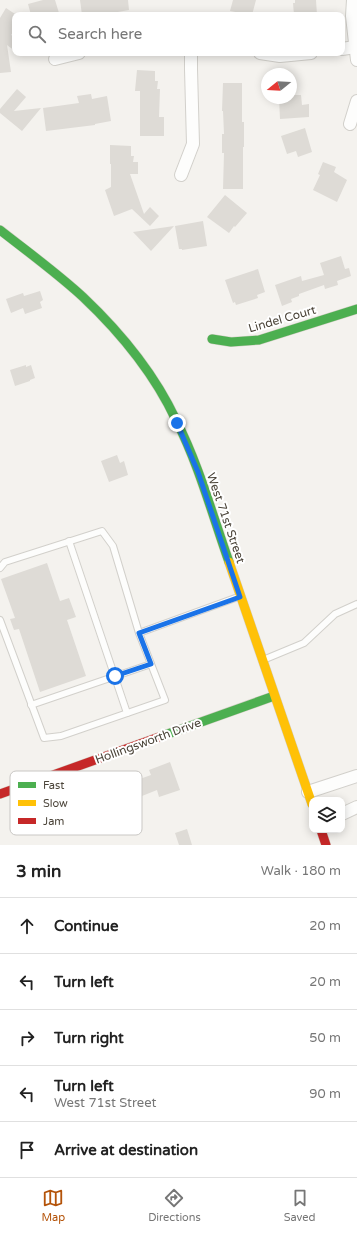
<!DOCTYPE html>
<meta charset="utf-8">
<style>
body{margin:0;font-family:"Varela Round",sans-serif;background:#f2f2f2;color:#222}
.controls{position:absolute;right:12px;bottom:12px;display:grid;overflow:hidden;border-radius:8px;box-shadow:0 2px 10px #0003}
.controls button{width:36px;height:36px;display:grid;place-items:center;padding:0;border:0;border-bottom:1px solid #e0e0e0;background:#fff;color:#222;font:20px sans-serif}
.compass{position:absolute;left:261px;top:68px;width:36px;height:36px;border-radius:50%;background:#fff;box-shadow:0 2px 10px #0003;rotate:252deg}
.stop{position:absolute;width:12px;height:12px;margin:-9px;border:3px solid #1a73e8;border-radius:50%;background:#fff}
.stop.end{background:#1a73e8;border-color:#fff;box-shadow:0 1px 4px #0008}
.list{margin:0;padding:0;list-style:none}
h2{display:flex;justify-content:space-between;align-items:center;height:52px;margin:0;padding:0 16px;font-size:17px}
h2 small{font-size:13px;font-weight:400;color:#767676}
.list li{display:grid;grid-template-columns:26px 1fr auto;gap:12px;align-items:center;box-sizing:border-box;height:56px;padding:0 16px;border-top:1px solid #e0e0e0}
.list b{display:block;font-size:15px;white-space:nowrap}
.list p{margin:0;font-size:13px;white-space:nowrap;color:#767676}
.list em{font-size:13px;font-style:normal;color:#767676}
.icon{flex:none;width:22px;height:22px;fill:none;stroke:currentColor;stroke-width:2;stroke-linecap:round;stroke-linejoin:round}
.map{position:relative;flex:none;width:357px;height:845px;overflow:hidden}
.search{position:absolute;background:#fff;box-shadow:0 2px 10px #0003;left:12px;right:12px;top:12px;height:44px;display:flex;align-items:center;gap:10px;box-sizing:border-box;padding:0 14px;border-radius:8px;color:#767676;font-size:15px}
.sheet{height:332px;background:#fff}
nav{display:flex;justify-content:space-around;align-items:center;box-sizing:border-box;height:56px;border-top:1px solid #e0e0e0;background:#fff;font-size:11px;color:#767676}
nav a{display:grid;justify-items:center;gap:2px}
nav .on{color:#b45309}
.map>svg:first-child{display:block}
</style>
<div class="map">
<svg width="357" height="845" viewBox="0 0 357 845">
<rect width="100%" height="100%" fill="#f4f2ee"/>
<g fill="#dedbd6">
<path d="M43 0H55L59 13 52 15H31L28 4Z"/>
<path d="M80 0H128L129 10 101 15H82Z"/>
<path d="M233 0H256L252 15 230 11Z"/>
<path d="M295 0H316L317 15H294L293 3H295Z"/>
<path d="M6 8 15 14V29L11 35 15 37V51L7 45 11 72 0 73V18Z"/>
<path d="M137 70 155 71V81H158L157 89H160L159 117H164V136H140V91H135Z"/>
<path d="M223 83H242V122H244V147H243V189H223L224 153H222V134H224L223 111H222Z"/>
<path d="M17 89 26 97 14 111 41 108 22 131 0 113V109Z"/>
<path d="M91 94 92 99 107 96 111 121 95 124V125L46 131 43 108 79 103 77 96Z"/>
<path d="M291 95H301L302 105 309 104V117L280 119 279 98H291Z"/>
<path d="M305 128 312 152 298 157 296 151 287 154 281 136Z"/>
<path d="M110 145 131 146V156H134L133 162H138V174H130L144 214 150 207 159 216 150 226 132 209 114 216 105 190 111 187V164H110Z"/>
<path d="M323 162 336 167 334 172 347 180 337 202 313 190 320 175 318 174Z"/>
<path d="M225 195 247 213 235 227 234 226 229 233 207 217Z"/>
<path d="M203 221 207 246 182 250V249H179L175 226Z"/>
<path d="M174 226 151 251 133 232Z"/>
<path d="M341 256 345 269 349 268 351 276 337 281 338 285 325 289 324 285 299 294V296L291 299 292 302 282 306 275 285 301 276 302 281 324 275 320 263Z"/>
<path d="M258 269 265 292 257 295 258 298 236 305 235 302 233 303 225 280Z"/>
<path d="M40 291 43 300 40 302 42 308 25 314 23 308 11 313 6 299 23 293 24 296Z"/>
<path d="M26 365V367L31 365 35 378 30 380V381L15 386 10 370Z"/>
<path d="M117 455 120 463 124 461 128 475 109 482 101 461Z"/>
<path d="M47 563 60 601 69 598 76 617 67 620 86 676 40 692 19 629 14 630 10 619 15 618 1 579Z"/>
<path d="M170 762 180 790 159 797 157 790 142 796 137 780 151 775 149 770Z"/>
<path d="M187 829 192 845H179L175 833Z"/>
</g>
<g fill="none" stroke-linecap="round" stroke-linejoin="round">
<defs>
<g id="lane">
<path d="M69 541 127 713"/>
<path d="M0 568 5 562 102 531 113 546 139 633 165 700 61 736 44 738 0 620"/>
<path d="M139 633 238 597"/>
<path d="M263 660 304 643 335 614 357 604"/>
<path d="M31 705 151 664"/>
</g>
<g id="street">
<path d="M353 0 352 16 357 60"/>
<path d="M342 49 355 47"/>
<path d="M260 53 280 56 311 53"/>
<path d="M55 59 79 53"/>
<path d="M350 124 357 101"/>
<path d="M181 175 193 144 191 69V53"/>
<path d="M308 792 357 776"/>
<path d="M342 814 357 807"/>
</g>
<g id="fast">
<path d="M0 230C28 252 57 273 83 297 120 332 154 373 176 420 199 465 212 514 229 562"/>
<path d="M212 339 231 342 259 340 357 309"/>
<path d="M162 736 274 696"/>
</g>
<path id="slow" d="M229 562 312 804"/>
<g id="jam">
<path d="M0 794 162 736"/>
<path d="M321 830 326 845"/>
</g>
</defs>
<use href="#lane" stroke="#d2d0cb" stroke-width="8"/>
<use href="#street" stroke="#d2d0cb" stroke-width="14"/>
<use href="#fast" stroke="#d3cfc5" stroke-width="10"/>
<use href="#slow" stroke="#d3cfc5" stroke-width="10"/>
<use href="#jam" stroke="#d3cfc5" stroke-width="10"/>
<use href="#lane" stroke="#fdfdfc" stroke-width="6"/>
<use href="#street" stroke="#fdfdfc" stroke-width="12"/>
<use href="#fast" stroke="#4caf50" stroke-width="9"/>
<use href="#slow" stroke="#ffc107" stroke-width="9"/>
<use href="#jam" stroke="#c62828" stroke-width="9"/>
</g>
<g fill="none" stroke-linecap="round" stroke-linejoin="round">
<path stroke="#1a73e8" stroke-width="5" d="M115 676 151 664 139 633 240 597 198 472 177 423"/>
</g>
<g text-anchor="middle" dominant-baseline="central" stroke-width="4" stroke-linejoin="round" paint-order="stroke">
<g font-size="12" fill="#4b4439" stroke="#fff">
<text transform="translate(282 319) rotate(-16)">Lindel Court</text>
<text transform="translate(226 518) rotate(71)">West 71st Street</text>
<text transform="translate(148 741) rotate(-20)">Hollingsworth Drive</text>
</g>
</g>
<rect x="10" y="771" width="132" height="64" rx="6" fill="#fff" stroke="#c9c7c4" stroke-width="1"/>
<rect x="18" y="782" width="18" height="6" fill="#4caf50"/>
<rect x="18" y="800" width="18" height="6" fill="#ffc107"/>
<rect x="18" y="818" width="18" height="6" fill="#c62828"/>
<g font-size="11" fill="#4b4439">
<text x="43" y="789">Fast</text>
<text x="43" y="807">Slow</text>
<text x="43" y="825">Jam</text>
</g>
</svg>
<div class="controls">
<button><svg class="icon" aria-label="layers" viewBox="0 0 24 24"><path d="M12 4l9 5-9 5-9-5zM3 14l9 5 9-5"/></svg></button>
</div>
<svg class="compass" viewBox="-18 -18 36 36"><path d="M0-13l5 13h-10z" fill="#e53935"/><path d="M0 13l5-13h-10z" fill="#767676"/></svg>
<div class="stop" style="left:115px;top:676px"></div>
<div class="stop end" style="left:177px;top:423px"></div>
<div class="search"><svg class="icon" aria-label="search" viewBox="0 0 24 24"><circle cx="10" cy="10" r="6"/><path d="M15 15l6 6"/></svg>Search here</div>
</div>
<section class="sheet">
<h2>3 min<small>Walk · 180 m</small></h2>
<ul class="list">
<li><svg class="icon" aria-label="ahead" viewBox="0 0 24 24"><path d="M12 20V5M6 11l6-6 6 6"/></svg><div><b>Continue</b></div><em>20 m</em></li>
<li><svg class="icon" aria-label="left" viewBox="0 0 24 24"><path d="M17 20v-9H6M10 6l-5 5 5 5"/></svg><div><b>Turn left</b></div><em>20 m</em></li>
<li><svg class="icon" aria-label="right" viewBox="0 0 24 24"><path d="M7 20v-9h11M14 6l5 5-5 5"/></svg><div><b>Turn right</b></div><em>50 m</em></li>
<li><svg class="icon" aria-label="left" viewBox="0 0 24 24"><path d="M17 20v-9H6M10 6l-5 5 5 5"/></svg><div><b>Turn left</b><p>West 71st Street</p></div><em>90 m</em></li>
<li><svg class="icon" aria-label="arrive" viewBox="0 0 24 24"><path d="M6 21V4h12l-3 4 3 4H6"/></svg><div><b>Arrive at destination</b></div></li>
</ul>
</section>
<nav>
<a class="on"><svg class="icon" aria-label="map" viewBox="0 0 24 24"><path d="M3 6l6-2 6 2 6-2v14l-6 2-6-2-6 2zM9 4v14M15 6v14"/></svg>Map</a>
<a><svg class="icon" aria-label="directions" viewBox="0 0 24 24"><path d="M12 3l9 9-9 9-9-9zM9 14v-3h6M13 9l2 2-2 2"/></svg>Directions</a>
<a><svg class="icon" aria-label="saved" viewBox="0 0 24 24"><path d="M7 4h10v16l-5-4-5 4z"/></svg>Saved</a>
</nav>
